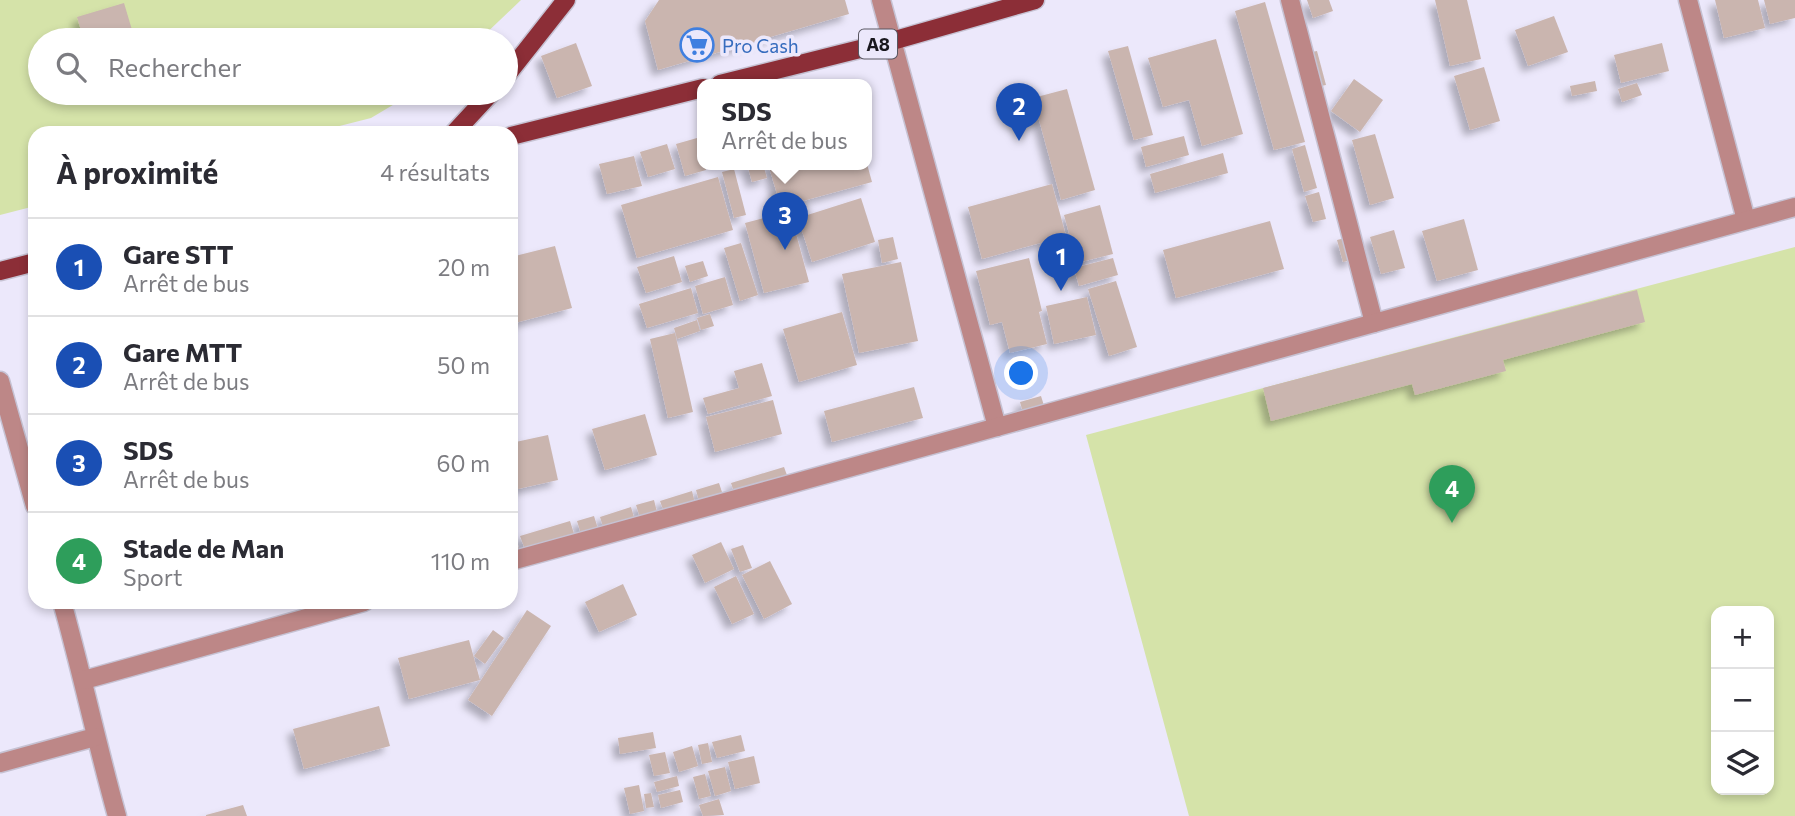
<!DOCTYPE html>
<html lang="fr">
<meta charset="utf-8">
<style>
body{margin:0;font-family:Commissioner,sans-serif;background:#f2f2f3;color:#2b2b33}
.controls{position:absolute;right:21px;bottom:21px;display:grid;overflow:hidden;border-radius:14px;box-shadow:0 4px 10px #0003}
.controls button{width:63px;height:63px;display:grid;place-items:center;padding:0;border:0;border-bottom:2px solid #e1e1e2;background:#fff;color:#2b2b33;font:35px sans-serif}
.you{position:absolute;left:1022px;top:374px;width:24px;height:24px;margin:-18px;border:5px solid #fff;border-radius:50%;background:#1a73e8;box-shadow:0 0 0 10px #1a73e833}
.badge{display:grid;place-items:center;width:46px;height:46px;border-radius:50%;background:#2563eb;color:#fff;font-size:23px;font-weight:700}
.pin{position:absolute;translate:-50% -58px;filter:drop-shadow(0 2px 4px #0008)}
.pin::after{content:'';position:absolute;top:37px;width:24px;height:21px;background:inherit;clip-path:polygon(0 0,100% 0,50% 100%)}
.popup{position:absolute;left:697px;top:79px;width:175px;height:91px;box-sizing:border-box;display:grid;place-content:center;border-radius:14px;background:#fff;filter:drop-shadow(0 2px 5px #0005);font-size:23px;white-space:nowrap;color:#7c7c81}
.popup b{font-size:26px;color:#2b2b33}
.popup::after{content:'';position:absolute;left:50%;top:100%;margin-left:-14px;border:14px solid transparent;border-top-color:#fff}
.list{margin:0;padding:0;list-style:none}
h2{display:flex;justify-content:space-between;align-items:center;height:91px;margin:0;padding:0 28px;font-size:30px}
h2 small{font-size:23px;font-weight:400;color:#7c7c81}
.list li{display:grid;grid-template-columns:46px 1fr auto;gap:21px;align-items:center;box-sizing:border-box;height:98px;padding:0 28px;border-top:2px solid #e1e1e2}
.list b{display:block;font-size:26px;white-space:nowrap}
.list p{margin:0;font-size:23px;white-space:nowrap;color:#7c7c81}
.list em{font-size:23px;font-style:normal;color:#7c7c81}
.icon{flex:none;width:38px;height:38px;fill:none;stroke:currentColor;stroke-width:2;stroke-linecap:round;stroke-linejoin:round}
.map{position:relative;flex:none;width:1795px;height:816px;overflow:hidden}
.search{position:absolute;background:#fff;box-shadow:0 4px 10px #0003;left:28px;top:28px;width:490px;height:77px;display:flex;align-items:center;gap:18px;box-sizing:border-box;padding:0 24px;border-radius:38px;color:#7c7c81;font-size:26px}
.panel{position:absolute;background:#fff;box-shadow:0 4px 10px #0003;left:28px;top:126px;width:490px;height:483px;border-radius:21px}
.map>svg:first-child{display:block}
</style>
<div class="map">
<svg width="1795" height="816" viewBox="0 0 1795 816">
<defs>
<filter id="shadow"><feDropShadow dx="-6" dy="6" stdDeviation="3.5" flood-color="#0004"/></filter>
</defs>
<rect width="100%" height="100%" fill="#ece8fb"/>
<g fill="#d5e3a9" fill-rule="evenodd">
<path d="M0 0H521L479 40H40V93H413L371 118 312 133H35V206L0 215Z"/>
<path d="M1795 247V816H1189L1086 435ZM1716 611H1769V790H1716Z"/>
</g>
<g fill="#cab5af" filter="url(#shadow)">
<path d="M659 0H845L849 14 658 70 645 21Z"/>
<path d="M1307 0H1329L1333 11 1313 18Z"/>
<path d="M1435 0H1467L1481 59 1450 66Z"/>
<path d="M1715 0H1758L1765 28 1724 38Z"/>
<path d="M1764 0H1795V18L1770 24Z"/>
<path d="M1265 2 1305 142 1274 150 1235 11Z"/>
<path d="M124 3 135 40H84L77 17Z"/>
<path d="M1554 16 1568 52 1528 66 1515 30Z"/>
<path d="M1216 39 1243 134 1202 146 1189 100 1163 107 1148 58Z"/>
<path d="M576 43 592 86 557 98 541 56Z"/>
<path d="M1662 43 1669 71 1621 83 1614 55Z"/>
<path d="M1128 46 1153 135 1134 140 1108 51Z"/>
<path d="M1317 51 1326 85 1316 87 1307 53Z"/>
<path d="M1484 67 1500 121 1470 130 1454 76Z"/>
<path d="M1354 79 1383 100 1360 132 1331 111Z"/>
<path d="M1595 81 1597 91 1572 96 1570 86Z"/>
<path d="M1637 83 1642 95 1622 102 1618 89Z"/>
<path d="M1067 89 1095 190 1061 200 1033 98Z"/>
<path d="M1375 134 1394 198 1370 205 1352 140Z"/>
<path d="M1184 136 1189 155 1146 167 1141 147Z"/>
<path d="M697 138 706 170 685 176 676 144Z"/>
<path d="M667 144 675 169 648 177 640 152Z"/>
<path d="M1305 145 1317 188 1304 192 1292 149Z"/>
<path d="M1223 153 1228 173 1155 193 1150 174Z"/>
<path d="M634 156 642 186 607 194 599 164Z"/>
<path d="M747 164H763L767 178 752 182Z"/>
<path d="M768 164H867L872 182 781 207Z"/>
<path d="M734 169 746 215 734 218 722 172Z"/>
<path d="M718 177 733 230 637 258 621 205Z"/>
<path d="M1052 184 1066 236 982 259 968 207Z"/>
<path d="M1319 192 1326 219 1313 222 1305 196Z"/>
<path d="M861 198 875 242 812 262 798 218Z"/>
<path d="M1100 205 1113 254 1077 263 1064 215Z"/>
<path d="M790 211 809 282 764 293 745 223Z"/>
<path d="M1464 219 1478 270 1437 281 1422 231Z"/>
<path d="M1270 221 1284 269 1176 298 1163 250Z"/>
<path d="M1394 230 1405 268 1381 274 1370 237Z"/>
<path d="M893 237 898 259 882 263 878 240Z"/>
<path d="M1349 237 1355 259 1343 262 1337 240Z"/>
<path d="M741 243 758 295 740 301 724 248Z"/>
<path d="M555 246 572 308 511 324V257Z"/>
<path d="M674 256 682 282 646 293 637 267Z"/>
<path d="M1029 258 1042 311 1039 312 1047 344 1010 353 1002 322 990 325 976 271Z"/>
<path d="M1113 258 1118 275 1079 286 1074 268Z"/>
<path d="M703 261 708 276 690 282 685 266Z"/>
<path d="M901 262 918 341 859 353 842 274Z"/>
<path d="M725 277 733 305 703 314 695 286Z"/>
<path d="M1116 281 1137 347 1109 356 1088 289Z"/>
<path d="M691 288 698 313 647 328 639 304Z"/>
<path d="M1637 290 1645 322 1503 360 1506 371 1415 395 1412 384 1271 421 1263 388Z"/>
<path d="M1087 297 1096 335 1054 344 1046 306Z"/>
<path d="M842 312 857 365 799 382 783 329Z"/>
<path d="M710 314 714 326 701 330 697 318Z"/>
<path d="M697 320 700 331 677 339 674 328Z"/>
<path d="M675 333 693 412 668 418 650 339Z"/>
<path d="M762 363 772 396 708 414 703 398 739 388 734 371Z"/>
<path d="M914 387 923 418 832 442 824 411Z"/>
<path d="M1041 396 1045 409 1024 416 1020 402Z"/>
<path d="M773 400 782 434 715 452 706 417Z"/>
<path d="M645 414 657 455 605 470 592 429Z"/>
<path d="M548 435 558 480 518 489 511 460V443Z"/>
<path d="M784 467 788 478 735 495 731 483Z"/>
<path d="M719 483 724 498 700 505 696 490Z"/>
<path d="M692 491 695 503 664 512 660 501Z"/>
<path d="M654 500 658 516 641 521 636 505Z"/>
<path d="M631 507 636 524 605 533 600 517Z"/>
<path d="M594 516 599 532 582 537 577 521Z"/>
<path d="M570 521 576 540 526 552 520 536Z"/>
<path d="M515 536 520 552 511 555V537Z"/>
<path d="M721 542 734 569 705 583 692 555Z"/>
<path d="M743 545 752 568 740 572 731 549Z"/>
<path d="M770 561 792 604 764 619 742 575Z"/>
<path d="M736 576 754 614 732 624 714 587Z"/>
<path d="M623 584 637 615 599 632 585 602Z"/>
<path d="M527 610 551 626 492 716 468 700Z"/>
<path d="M493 630 504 638 485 664 474 656Z"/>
<path d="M469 640 480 680 409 699 398 658Z"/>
<path d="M379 706 390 746 304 769 293 729Z"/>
<path d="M653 732 656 748 620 754 618 738Z"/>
<path d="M741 735 745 751 717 758 712 742Z"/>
<path d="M708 743 712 762 702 764 698 745Z"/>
<path d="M692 746 698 766 679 772 673 752Z"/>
<path d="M665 752 670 773 654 776 649 755Z"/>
<path d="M754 756 760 783 735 789 728 762Z"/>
<path d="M725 767 731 791 715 796 708 771Z"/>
<path d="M705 774 711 796 699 799 693 777Z"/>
<path d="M677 776 679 786 657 792 654 782Z"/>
<path d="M639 785 644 811 630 814 624 788Z"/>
<path d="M680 790 683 802 661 808 658 795Z"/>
<path d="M651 793 654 807 646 808 644 794Z"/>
<path d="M719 799 724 815 703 816 699 805Z"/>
<path d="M243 805 247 816H206V815Z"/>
</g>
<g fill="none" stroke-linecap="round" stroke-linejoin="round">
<defs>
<g id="street">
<path d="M881 0 997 427"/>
<path d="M1290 0 1374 323"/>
<path d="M1688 0 1746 220"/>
<path d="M0 381 35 506"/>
<path d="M511 561 1795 207"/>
<path d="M62 602C82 673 97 745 117 816"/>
<path d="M84 680 364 602"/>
<path d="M0 763 95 737"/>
</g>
<g id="primary">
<path d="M506 76 566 0"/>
<path d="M720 84 892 41 1035 0"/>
<path d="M454 133 491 93"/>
<path d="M511 136 703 88"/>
<path d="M0 271 35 262"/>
</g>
</defs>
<use href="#street" stroke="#c6c2d3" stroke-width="21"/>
<use href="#primary" stroke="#c6c2d3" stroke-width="21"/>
<use href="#street" stroke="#bd8787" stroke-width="18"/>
<use href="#primary" stroke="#8c2e37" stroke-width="18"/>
</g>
<defs>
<symbol id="supermarket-ring" viewBox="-11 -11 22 22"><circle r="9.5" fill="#ece8fb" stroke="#3f7fe0" stroke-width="1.5"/><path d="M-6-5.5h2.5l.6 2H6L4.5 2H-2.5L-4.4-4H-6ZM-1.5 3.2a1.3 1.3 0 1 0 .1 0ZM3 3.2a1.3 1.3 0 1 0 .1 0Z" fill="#3f7fe0"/></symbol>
</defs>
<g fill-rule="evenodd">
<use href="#supermarket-ring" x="678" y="26" width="38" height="38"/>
</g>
<g text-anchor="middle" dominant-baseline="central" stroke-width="7" stroke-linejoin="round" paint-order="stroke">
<rect fill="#ece8fb" stroke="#585660" stroke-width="2" x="859" y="29.5" width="38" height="29" rx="5"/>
<g font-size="18" font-weight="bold" fill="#19171e">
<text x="878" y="44">A8</text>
</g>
<g font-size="19" fill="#366cbe" stroke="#ece8fb" text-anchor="start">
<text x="722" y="45">Pro Cash</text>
</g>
</g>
</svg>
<div class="controls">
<button>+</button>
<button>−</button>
<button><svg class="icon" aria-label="layers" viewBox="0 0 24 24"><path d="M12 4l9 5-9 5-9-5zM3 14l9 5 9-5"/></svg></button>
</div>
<div class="you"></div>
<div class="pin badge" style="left:1061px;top:291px;background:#1a4fb4">1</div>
<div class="pin badge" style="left:1019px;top:141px;background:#1a4fb4">2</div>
<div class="pin badge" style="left:785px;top:250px;background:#1a4fb4">3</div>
<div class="popup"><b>SDS</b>Arrêt de bus</div>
<div class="pin badge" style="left:1452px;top:523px;background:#2e9e5b">4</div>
<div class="search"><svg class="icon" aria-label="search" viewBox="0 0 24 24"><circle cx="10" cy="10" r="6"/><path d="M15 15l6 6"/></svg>Rechercher</div>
<section class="panel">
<h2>À proximité<small>4 résultats</small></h2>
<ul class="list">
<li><span class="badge" style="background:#1a4fb4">1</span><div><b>Gare STT</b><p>Arrêt de bus</p></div><em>20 m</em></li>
<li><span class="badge" style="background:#1a4fb4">2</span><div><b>Gare MTT</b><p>Arrêt de bus</p></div><em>50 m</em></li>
<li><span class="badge" style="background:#1a4fb4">3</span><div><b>SDS</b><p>Arrêt de bus</p></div><em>60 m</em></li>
<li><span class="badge" style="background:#2e9e5b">4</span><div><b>Stade de Man</b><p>Sport</p></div><em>110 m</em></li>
</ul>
</section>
</div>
